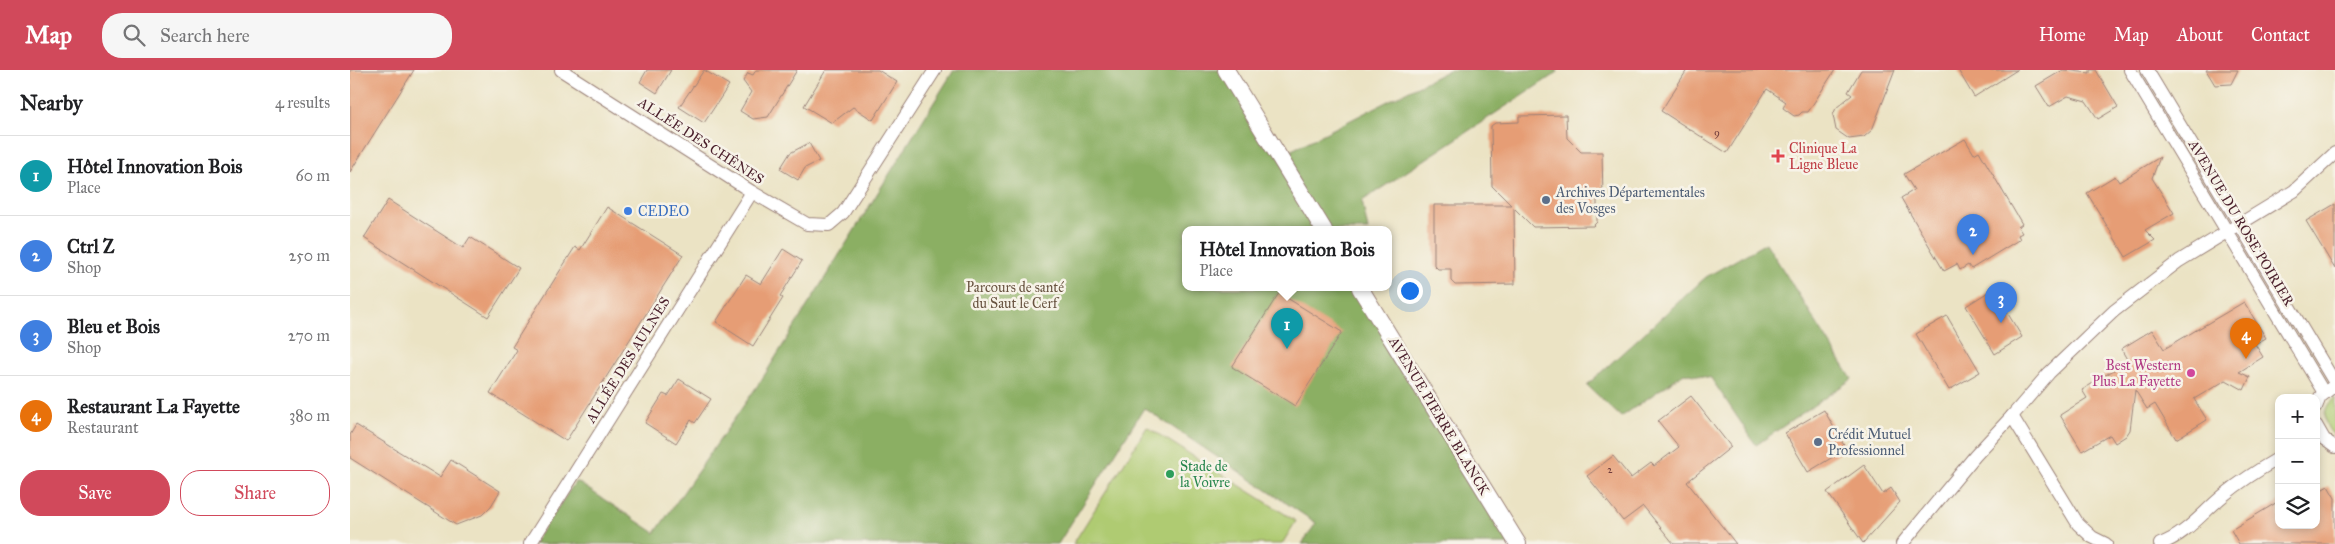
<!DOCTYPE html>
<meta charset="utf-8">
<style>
body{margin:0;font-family:"IM FELL Great Primer",serif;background:#f6f6f6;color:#202124}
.controls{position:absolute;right:15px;bottom:15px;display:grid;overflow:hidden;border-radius:10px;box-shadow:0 2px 8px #0003}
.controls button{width:45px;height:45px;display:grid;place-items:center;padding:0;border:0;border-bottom:1px solid #e0e0e0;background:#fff;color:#202124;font:25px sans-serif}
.you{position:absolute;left:1059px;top:220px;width:18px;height:18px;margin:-12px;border:4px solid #fff;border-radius:50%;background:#1a73e8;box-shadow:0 0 0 8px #1a73e833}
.badge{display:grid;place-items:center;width:32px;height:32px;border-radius:50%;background:#d1495b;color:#fff;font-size:16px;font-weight:700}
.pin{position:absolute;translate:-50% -41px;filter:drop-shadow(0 1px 2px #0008)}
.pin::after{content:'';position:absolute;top:26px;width:18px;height:15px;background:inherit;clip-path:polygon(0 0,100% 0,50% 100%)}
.popup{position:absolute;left:832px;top:156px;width:210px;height:65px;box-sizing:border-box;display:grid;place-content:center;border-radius:10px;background:#fff;filter:drop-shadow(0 1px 4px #0005);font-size:16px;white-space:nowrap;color:#757577}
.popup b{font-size:19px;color:#202124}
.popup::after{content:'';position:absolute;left:50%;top:100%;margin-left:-10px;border:10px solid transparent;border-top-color:#fff}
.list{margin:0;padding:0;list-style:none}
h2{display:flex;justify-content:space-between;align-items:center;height:65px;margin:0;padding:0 20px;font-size:21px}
h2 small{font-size:16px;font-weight:400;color:#757577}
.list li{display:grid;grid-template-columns:32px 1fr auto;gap:15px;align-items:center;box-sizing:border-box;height:80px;padding:0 20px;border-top:1px solid #e0e0e0}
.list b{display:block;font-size:19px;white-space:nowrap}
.list p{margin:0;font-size:16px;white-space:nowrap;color:#757577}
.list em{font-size:16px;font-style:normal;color:#757577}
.actions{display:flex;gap:10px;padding:15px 20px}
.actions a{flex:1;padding:11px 0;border:1px solid #d1495b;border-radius:20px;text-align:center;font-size:18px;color:#d1495b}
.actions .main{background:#d1495b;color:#fff}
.icon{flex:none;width:28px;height:28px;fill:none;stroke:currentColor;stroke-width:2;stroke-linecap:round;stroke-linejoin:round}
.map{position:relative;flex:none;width:1985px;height:474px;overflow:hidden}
header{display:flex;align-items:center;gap:30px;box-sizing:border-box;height:70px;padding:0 25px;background:#d1495b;color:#fff}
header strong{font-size:24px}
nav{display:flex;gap:28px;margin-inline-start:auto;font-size:18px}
.search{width:350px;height:45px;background:#f6f6f6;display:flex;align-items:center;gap:12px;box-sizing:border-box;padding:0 18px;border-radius:20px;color:#757577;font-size:19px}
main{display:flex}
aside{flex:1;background:#fff}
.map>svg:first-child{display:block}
</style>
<header>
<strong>Map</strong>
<div class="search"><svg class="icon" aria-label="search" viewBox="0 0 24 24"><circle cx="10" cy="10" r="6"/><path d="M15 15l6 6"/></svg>Search here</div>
<nav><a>Home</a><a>Map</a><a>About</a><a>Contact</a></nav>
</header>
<main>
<aside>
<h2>Nearby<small>4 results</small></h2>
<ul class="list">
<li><span class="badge" style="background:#0f9aa8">1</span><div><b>Hôtel Innovation Bois</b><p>Place</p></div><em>60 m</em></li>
<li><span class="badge" style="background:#3f7fe0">2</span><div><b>Ctrl Z</b><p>Shop</p></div><em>250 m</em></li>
<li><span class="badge" style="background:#3f7fe0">3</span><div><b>Bleu et Bois</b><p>Shop</p></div><em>270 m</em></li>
<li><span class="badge" style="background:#e8710a">4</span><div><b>Restaurant La Fayette</b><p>Restaurant</p></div><em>380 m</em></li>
</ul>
<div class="actions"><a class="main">Save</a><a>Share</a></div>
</aside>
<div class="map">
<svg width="1985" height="474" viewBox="0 0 1985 474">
<rect width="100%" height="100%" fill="#f7f3e8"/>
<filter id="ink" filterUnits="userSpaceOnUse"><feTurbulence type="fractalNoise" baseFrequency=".02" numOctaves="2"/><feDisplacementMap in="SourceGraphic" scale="10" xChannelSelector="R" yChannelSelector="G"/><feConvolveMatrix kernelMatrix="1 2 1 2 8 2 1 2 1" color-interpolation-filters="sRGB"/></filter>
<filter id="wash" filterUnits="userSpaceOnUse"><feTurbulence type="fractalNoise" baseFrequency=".0096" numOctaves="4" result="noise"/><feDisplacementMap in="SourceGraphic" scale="20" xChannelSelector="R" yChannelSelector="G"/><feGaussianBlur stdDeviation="1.12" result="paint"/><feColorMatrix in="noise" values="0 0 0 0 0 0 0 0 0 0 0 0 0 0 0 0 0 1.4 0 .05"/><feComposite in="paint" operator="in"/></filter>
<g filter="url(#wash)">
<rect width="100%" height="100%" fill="#ebe3c4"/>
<g fill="#afcb72" stroke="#7c754e">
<path d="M1985 328V366C1972 356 1971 337 1985 328Z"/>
<path d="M797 357 946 451 932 474H723Z"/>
</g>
<g fill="#8baf64" stroke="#6a6748">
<path d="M604 0H872L930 86 1099 0H1207L1208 2 1012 131 1018 160H836V218H1008L1173 474H952L966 453 794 338 708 474H183L226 411 305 463 412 309Z"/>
<path d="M1416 173 1502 309 1406 375 1361 308 1334 303 1271 347 1237 315 1356 207Z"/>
</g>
<g id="blocks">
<g fill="#e69d74">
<path d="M0 0H64L0 102Z"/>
<path d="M297 0H321L307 23 290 12Z"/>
<path d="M354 0 379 15 354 53 329 37Z"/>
<path d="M406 0H447L418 47 403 49 390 41 401 22 393 11 398 3 403 5Z"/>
<path d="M476 0H528L547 12 523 50 503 37 482 53 454 36Z"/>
<path d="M1337 0H1485L1458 42H1452L1449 45 1444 46 1433 38 1436 32 1417 19 1377 83 1311 41Z"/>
<path d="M1511 0H1545L1522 60 1514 67 1499 69 1486 60 1483 45 1486 38 1502 25 1498 22Z"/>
<path d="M1608 0H1667L1624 27Z"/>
<path d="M1713 0 1740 3V0H1746L1768 37 1748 49 1736 31 1718 26 1699 37 1686 16Z"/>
<path d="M1856 0H1888L1881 14 1865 15Z"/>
<path d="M1216 45 1217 68 1231 82H1252L1253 128H1247V152L1243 156 1183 157 1164 138 1165 214 1105 215 1101 211V199H1088L1084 195V135H1161L1142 116 1141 56 1145 53 1169 52V46Z"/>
<path d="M1615 69 1624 84 1629 81 1672 154 1668 157 1672 163 1668 165 1670 169 1621 199 1618 195 1610 200 1607 194 1594 201 1551 128 1564 120 1554 104Z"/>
<path d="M459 73 469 91 455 98 448 110 430 99 440 83Z"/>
<path d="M1810 87 1802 108 1824 143 1795 160 1805 170 1776 187 1737 123 1765 106 1769 112Z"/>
<path d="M38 130 113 178 120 167 169 198 138 247 14 168Z"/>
<path d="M1985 134V199L1956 151Z"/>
<path d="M257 137 333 185 216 371 140 323 167 280 162 277 225 177 230 180Z"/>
<path d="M433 179 452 191 430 226 433 228 403 276 366 252 396 205 411 214Z"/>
<path d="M1643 219 1672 267 1645 284 1616 236Z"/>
<path d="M929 223 992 262 945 336 882 297Z"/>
<path d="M1894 232 1916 268 1905 274 1913 287 1889 302 1900 307 1894 320 1876 310 1844 329 1857 350 1826 369 1805 334 1797 339 1785 320 1780 360 1776 366 1765 373 1760 365 1732 381 1710 345 1737 328 1732 320 1778 291 1771 279 1802 260 1814 279Z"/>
<path d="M1597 246 1630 302 1599 320 1566 264Z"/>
<path d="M329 309 361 329 345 353 341 350 326 373 295 353 313 324 318 326Z"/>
<path d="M1341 326 1381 377 1337 412 1386 474H1324L1293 436 1273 451 1237 406 1263 386 1281 408 1301 393 1304 396 1329 377 1308 351Z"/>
<path d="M1474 340 1496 379 1458 402 1435 363Z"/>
<path d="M6 355 90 407 101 390 150 421 141 436 132 445 106 455 0 388V365Z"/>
<path d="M1514 395 1533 424 1541 418 1550 432 1513 473 1477 422Z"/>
<path d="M1978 416 1985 428V474H1889L1881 460 1929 431V455H1966V423Z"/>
</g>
</g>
</g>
<g filter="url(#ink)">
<use href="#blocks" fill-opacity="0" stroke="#9a8178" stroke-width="1"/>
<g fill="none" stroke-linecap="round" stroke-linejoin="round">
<defs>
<g id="minor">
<path d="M211 0 402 122 457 154 479 155 493 143 585 0"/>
<path d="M1780 0 1974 323"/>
<path d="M1797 0 1985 313"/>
<path d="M1966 337 1970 327 1981 318"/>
<path d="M1662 346 1728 454 1742 467 1756 474"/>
<path d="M1966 355 1974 369 1985 377"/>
<path d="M180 474 402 122"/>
<path d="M1552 474 1625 386 1662 346 1699 303 1764 241 1829 191 1944 121 1985 83"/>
<path d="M1810 474C1836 465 1853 442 1874 425 1891 411 1910 399 1929 388"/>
</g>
<g id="tertiary">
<path d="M876 0 974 160"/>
<path d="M1010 218 1168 474"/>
</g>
</defs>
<use href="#minor" stroke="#9a8178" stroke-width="14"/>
<use href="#tertiary" stroke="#9a8178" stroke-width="18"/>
<use href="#minor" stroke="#fff" stroke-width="12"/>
<use href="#tertiary" stroke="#fff" stroke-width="16"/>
</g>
</g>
<path fill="#e0444e" stroke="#f7f3e8" stroke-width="2" d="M1425.5 78.5h5v5h5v5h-5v5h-5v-5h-5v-5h5z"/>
<g fill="#5c6f8a" stroke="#f7f3e8" stroke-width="2">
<circle cx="1196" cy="130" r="5"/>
<circle cx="1468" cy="372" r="5"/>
</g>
<circle fill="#3f7fe0" stroke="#f7f3e8" stroke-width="2" cx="278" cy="141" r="5"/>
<circle fill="#d1479c" stroke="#f7f3e8" stroke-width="2" cx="1841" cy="303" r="5"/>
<circle fill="#2e9e5b" stroke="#f7f3e8" stroke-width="2" cx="820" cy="404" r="5"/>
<g text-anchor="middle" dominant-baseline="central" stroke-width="5" stroke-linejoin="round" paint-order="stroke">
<g font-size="11" fill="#713e3d">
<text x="1367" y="62">9</text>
<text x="1260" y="399">2</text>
</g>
<g font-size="14" fill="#4a1f2b" stroke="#f7f3e8">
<text transform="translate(351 71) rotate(33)">ALLÉE DES CHÊNES</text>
<text transform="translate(1891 153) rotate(59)">AVENUE DU ROSE POIRIER</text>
<text transform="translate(278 290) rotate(-58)">ALLÉE DES AULNES</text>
<text transform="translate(1089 346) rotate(59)">AVENUE PIERRE BLANCK</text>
</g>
<g font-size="14" fill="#be3a42" stroke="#f7f3e8" text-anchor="start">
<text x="1439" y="78">Clinique La<tspan x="1439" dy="16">Ligne Bleue</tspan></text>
</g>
<g font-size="14" fill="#4e5e75" stroke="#f7f3e8" text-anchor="start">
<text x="1206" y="122">Archives Départementales<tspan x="1206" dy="16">des Vosges</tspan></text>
<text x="1478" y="364">Crédit Mutuel<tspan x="1478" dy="16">Professionnel</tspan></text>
</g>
<g font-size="14" fill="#366cbe" stroke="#f7f3e8" text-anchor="start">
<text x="288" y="141">CEDEO</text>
</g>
<g font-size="14" fill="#685340" stroke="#f7f3e8">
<text x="665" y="217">Parcours de santé<tspan x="665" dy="16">du Saut le Cerf</tspan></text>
</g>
<g font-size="14" fill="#b23c85" stroke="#f7f3e8" text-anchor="end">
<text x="1831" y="295">Best Western<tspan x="1831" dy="16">Plus La Fayette</tspan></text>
</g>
<g font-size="14" fill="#27864d" stroke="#f7f3e8" text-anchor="start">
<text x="830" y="396">Stade de<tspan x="830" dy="16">la Voivre</tspan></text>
</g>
</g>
</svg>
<div class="controls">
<button>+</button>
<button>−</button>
<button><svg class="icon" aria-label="layers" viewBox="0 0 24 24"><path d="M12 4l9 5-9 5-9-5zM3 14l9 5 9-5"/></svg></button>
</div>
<div class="you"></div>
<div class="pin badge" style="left:937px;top:279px;background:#0f9aa8">1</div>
<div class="popup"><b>Hôtel Innovation Bois</b>Place</div>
<div class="pin badge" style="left:1623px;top:185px;background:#3f7fe0">2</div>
<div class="pin badge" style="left:1651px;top:253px;background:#3f7fe0">3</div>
<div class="pin badge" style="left:1896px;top:289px;background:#e8710a">4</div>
</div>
</main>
